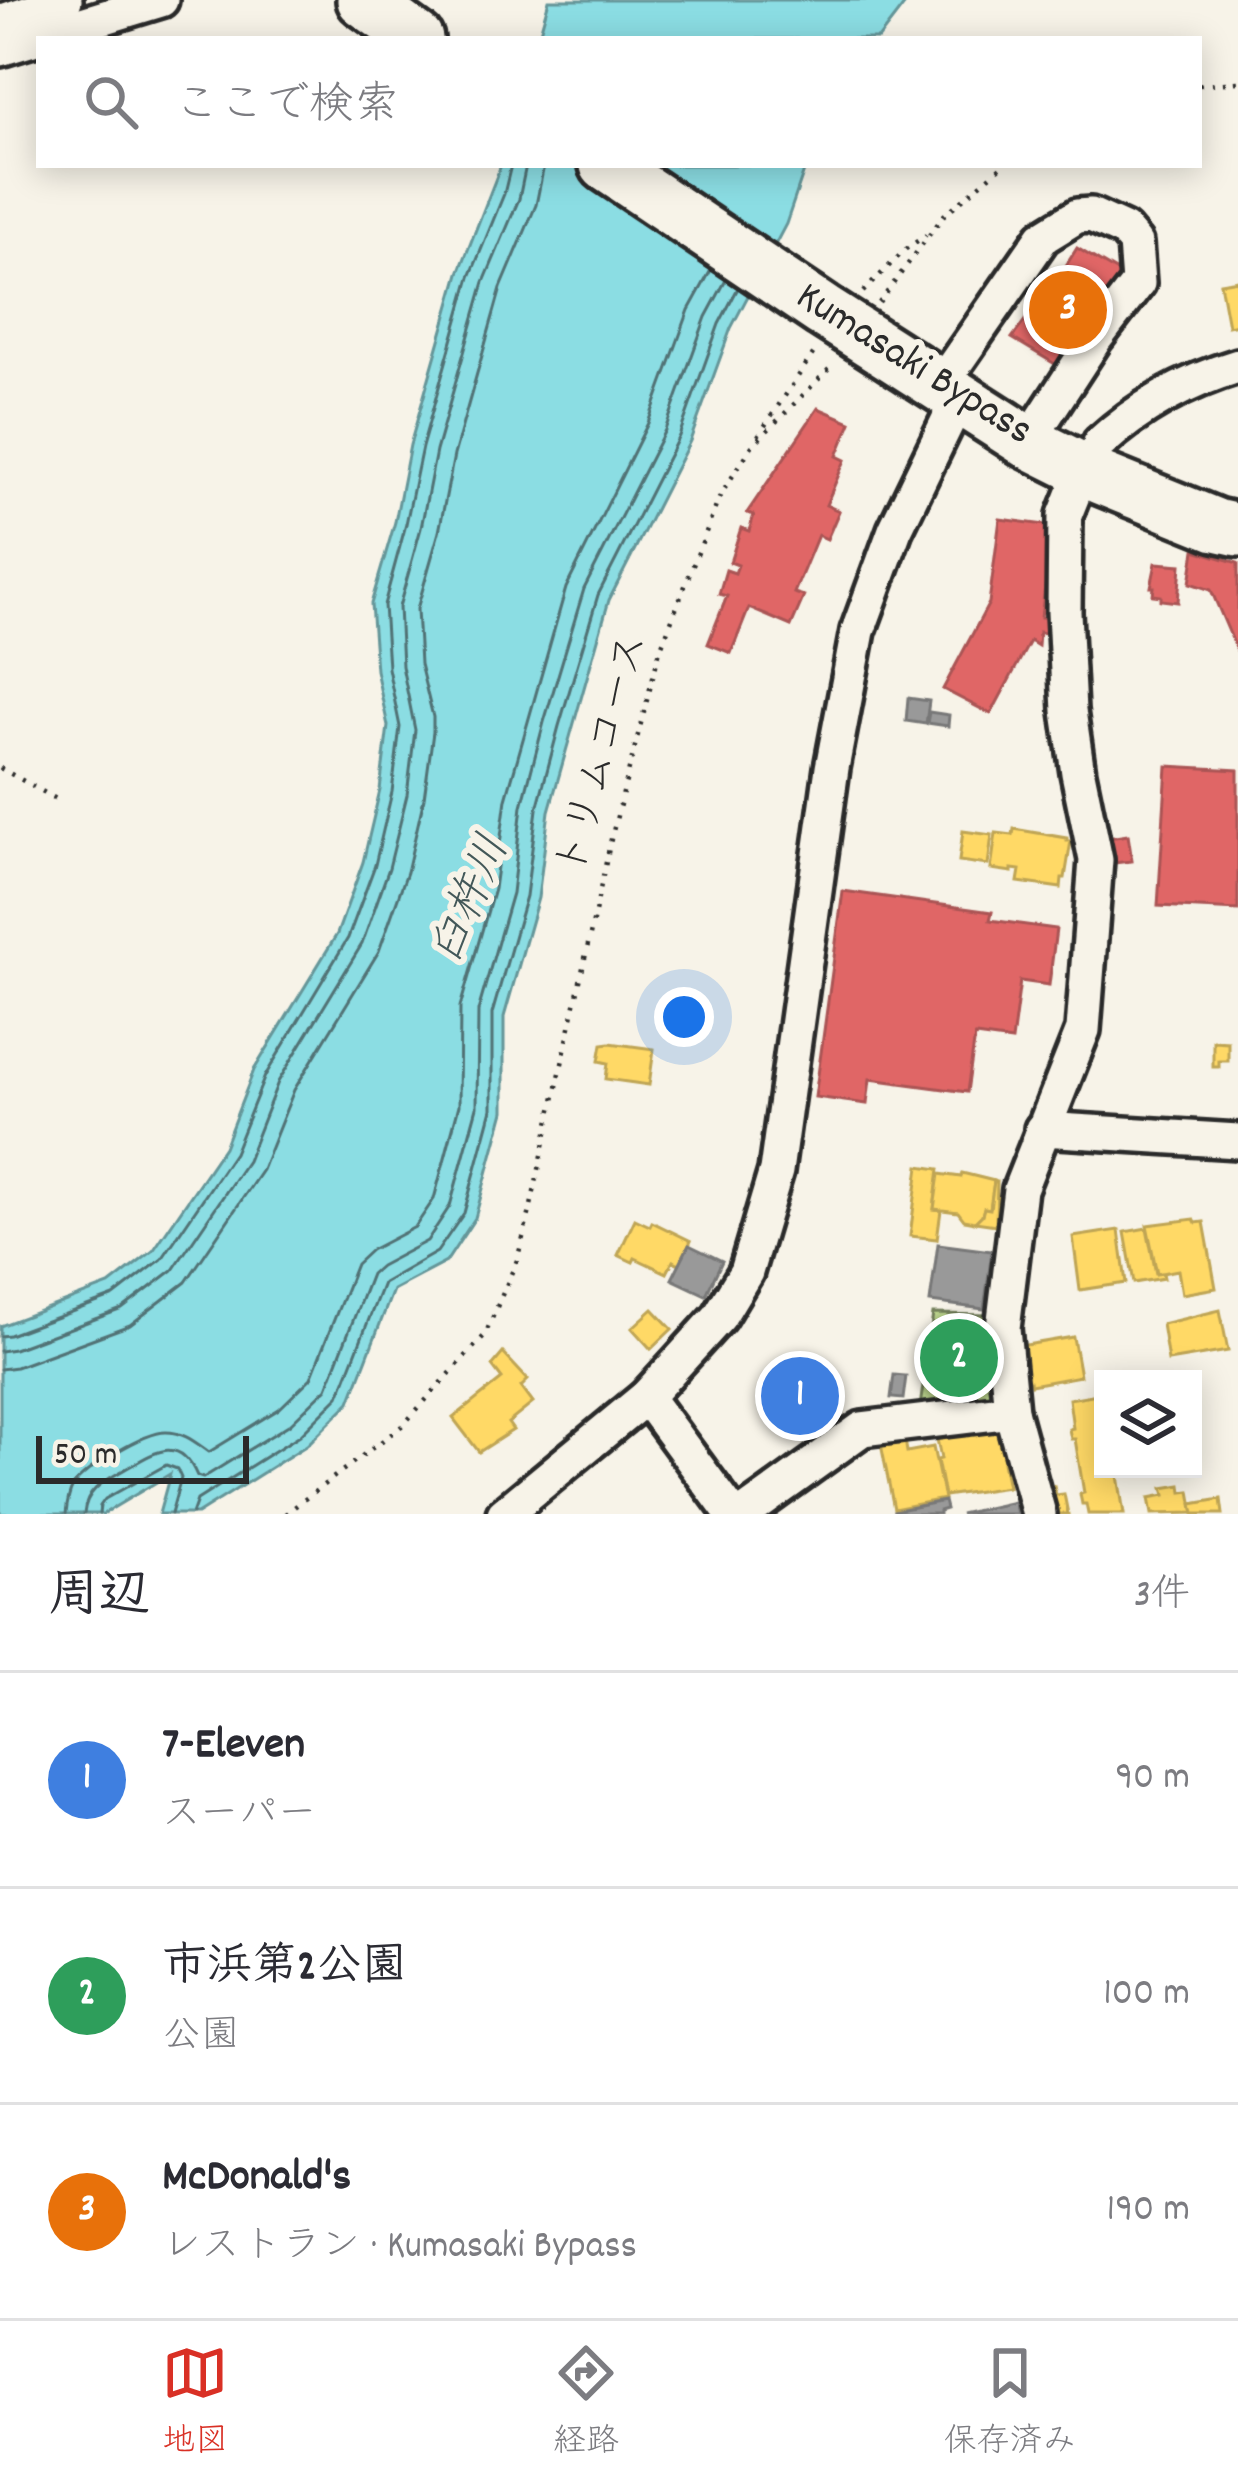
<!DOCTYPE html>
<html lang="ja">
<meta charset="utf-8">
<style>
body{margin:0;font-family:Dekko,"Klee One",sans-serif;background:#f2f2f3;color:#2b2b33}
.controls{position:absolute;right:36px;bottom:36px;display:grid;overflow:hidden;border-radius:0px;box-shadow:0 6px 30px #0003}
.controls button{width:108px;height:108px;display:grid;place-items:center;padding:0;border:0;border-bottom:3px solid #e1e1e2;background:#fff;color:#2b2b33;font:60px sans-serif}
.scale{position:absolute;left:36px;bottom:30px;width:213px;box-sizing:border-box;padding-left:12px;border:6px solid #2b2b2b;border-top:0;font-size:33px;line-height:42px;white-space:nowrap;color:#2b2b2b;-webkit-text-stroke:9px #f7f3e8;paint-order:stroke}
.you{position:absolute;left:684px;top:1017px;width:42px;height:42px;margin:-30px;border:9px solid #fff;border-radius:50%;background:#1a73e8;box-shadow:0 0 0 18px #1a73e833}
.badge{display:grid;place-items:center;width:78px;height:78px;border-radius:50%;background:#d93025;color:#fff;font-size:39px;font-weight:700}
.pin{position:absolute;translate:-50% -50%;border:6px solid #fff;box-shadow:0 3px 12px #0006}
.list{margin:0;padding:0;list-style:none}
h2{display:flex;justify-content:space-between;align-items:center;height:156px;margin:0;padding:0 48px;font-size:51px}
h2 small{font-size:39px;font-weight:400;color:#7c7c81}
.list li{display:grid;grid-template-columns:78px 1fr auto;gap:36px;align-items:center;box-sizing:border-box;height:216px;padding:0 48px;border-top:3px solid #e1e1e2}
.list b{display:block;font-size:45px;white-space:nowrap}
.list p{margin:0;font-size:39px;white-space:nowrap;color:#7c7c81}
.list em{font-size:39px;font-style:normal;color:#7c7c81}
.icon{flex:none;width:66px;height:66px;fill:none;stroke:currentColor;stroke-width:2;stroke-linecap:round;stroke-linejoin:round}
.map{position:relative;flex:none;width:1238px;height:1514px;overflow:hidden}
.search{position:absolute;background:#fff;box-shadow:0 6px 30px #0003;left:36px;right:36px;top:36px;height:132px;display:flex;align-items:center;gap:30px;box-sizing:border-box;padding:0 42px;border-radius:0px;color:#7c7c81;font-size:45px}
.sheet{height:804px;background:#fff}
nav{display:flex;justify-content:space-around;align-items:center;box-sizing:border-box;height:168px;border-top:3px solid #e1e1e2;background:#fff;font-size:33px;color:#7c7c81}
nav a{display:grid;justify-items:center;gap:6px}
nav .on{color:#d93025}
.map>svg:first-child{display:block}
</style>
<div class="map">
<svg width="1238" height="1514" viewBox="0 0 1238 1514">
<rect width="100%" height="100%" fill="#f7f3e8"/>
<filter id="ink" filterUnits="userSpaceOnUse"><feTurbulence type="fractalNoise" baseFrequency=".00833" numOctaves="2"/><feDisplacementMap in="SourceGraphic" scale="24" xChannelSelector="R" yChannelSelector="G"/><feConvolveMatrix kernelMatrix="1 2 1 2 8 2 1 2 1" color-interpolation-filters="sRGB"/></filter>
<g filter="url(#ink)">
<path fill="#bed78e" stroke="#74815c" stroke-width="3" d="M933 1314 990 1315 993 1401 920 1407Z"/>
<g fill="#8bdde3" stroke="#659699" stroke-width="3">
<path d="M549 0H908L878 39H538Z"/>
<path d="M501 165H806L786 224 731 328 690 441 609 600 549 811 538 898 504 1017V1111L475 1218 446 1262 393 1290 350 1402 307 1445 197 1514H159L170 1474 103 1514H0V1326L109 1285 153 1251 224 1147 254 1070 337 934 363 862 380 790 388 726 376 670 371 604 395 522 410 445 459 273Z"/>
</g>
<g fill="#ffd966" stroke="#bfa554" stroke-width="3">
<path d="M1238 280V324L1228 326 1220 283Z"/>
<path d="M1014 829 1067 838V841H1071L1065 878H1062L1061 888 1018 882 1020 870 1012 869V872L991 869 996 833 1013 835Z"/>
<path d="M963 831 992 835 988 865 959 861Z"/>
<path d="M1213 1041 1228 1042V1061H1219V1067H1213Z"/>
<path d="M610 1043 654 1049 649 1085 606 1079 608 1063 599 1061 602 1044Z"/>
<path d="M919 1166 939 1169 934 1209 941 1210 937 1239 910 1236Z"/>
<path d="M962 1173 994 1181 990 1209 984 1208 982 1215 975 1222 964 1220 958 1212 934 1209 939 1174 961 1177Z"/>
<path d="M994 1181 997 1182 996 1225 975 1222 982 1215 984 1208 990 1209Z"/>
<path d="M635 1219 650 1226 652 1222 691 1241 680 1264 673 1261 667 1273 635 1258 633 1262 618 1255Z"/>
<path d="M1194 1219 1196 1223 1204 1222 1216 1288 1182 1294 1178 1270 1157 1274 1147 1225Z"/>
<path d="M1147 1228 1156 1274 1163 1273 1164 1278 1134 1283 1125 1232Z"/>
<path d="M1119 1230 1126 1283 1080 1290 1073 1237Z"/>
<path d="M653 1309 672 1329 651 1349 632 1328Z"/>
<path d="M1220 1310 1228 1351 1168 1361 1162 1324Z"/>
<path d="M1073 1337 1080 1376 1031 1385 1030 1381H1026L1020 1346Z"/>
<path d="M503 1353 528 1380 521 1387 533 1403 508 1423 513 1430 479 1452 453 1418 502 1379 492 1366Z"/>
<path d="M1103 1393V1469H1117L1124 1514H1088L1086 1504H1082L1080 1494 1084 1493 1075 1439H1071L1069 1429 1073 1428 1069 1399Z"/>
<path d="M999 1424 1009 1461 1003 1462 1008 1487 944 1496 937 1460 941 1459 936 1434Z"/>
<path d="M905 1440 907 1452 933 1447 944 1499 894 1509 881 1444Z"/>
<path d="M1181 1485 1182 1492 1190 1491 1194 1513 1152 1514 1149 1498 1165 1495 1163 1488Z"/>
<path d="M1054 1486 1056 1495 1064 1494 1068 1514H1052L1047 1487Z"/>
<path d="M1221 1499 1223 1514H1194L1192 1504Z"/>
</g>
<g fill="#e06666" stroke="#aa5454" stroke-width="3">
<path d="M1077 248 1124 276 1065 370 1012 338 1053 282 1055 283Z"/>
<path d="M818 408 851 422 837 456 845 460 826 505 839 511 827 539 818 535 794 593 804 596 791 626 749 608 731 653 708 644 727 596 719 594 726 570 735 573 738 565 730 562 741 528 749 531 754 515 747 513Z"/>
<path d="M1000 519 1053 526 1041 617 1047 618 1045 633 1039 632 1038 646 1030 641 991 714 943 689 989 603Z"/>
<path d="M1195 550 1238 563V653L1211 590 1190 583Z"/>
<path d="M1156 563 1181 565 1178 602 1161 600V596L1153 595 1154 587H1151Z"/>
<path d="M1167 766 1238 770V910L1158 906Z"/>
<path d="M1128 835 1132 861 1113 863 1108 838Z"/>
<path d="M843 891 992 912 990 920 1056 929 1049 985 1020 981 1012 1041 975 1036 967 1092 870 1079 867 1104 815 1097Z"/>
</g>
<g fill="#999" stroke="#787878" stroke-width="3">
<path d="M908 698 929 701 926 724 906 721Z"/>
<path d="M929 712 949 715 948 726 927 723Z"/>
<path d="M938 1244 992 1251 984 1309 930 1302Z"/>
<path d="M689 1245 722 1261 706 1295 672 1279Z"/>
<path d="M894 1375 906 1376 903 1399 891 1398Z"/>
<path d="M944 1501 946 1509 939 1511V1514H895L894 1511Z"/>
<path d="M1014 1502 1017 1514H960Z"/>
</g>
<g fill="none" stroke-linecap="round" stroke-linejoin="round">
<g stroke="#517275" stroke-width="3">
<path d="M0 1336 9 1335 114 1296 162 1259 234 1153 265 1076 348 938 375 865 392 792 400 727 388 668 384 605 406 524 422 447 470 277 504 194 511 165"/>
<path d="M0 1351 14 1349 122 1309 173 1270 247 1161 278 1082 362 944 389 868 407 795 415 730 402 666 399 607 421 528 436 451 484 282 519 199 526 165"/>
<path d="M0 1369 16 1367 130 1325 186 1282 262 1170 294 1090 379 951 407 872 424 798 433 732V717L420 664 417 609 439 532 454 455 501 288 536 205 544 165"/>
<path d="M66 1514C67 1504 68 1495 73 1486 85 1468 145 1432 166 1432 184 1432 196 1443 209 1452L279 1409 311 1378 356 1264 371 1250 415 1227 434 1199 459 1105 460 1007 494 889 506 799 566 588 648 423 689 310 711 270"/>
<path d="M84 1514C86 1488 107 1480 127 1468 156 1451 180 1435 197 1476L203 1478 290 1424 327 1388 371 1274 380 1266 427 1241 450 1206 477 1107 478 1011 512 893 522 806 544 722 584 589 665 430 706 317 726 280"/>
<path d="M99 1514 100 1506 105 1499 166 1465 177 1469 181 1478 171 1514"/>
<path d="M192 1514 197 1500 300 1435 339 1396 383 1283 437 1252 464 1213 492 1109V1014L526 896 537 809 559 726 598 595 679 436 719 324 738 288"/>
</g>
<defs>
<g id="minor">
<path d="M0 22 65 0"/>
<path d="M0 49 161 0"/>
<path d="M939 387 1043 237 1077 216 1091 215 1124 230 1135 243 1138 283 1095 339 1028 442"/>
<path d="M1100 443C1140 406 1185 382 1238 366"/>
<path d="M1042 1129 1238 1141"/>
<path d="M646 1397 732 1514"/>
<path d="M504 1514 646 1397 719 1317 746 1272 776 1171 832 768 858 631 895 530 959 398"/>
<path d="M744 1514 862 1429 1011 1411"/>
<path d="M1039 1514 1011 1411 1003 1328 1020 1189 1083 1030 1096 860 1078 773 1069 711 1064 612 1065 515 1073 495"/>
</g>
<g id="highway">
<path d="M363 0 417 39"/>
<path d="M606 165 823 311 1028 442 1100 478 1216 525 1238 530"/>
</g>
</defs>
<use href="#minor" stroke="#2b2b2b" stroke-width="42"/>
<use href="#highway" stroke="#2b2b2b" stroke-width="60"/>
<g stroke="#2b2b2b" stroke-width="4.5" stroke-dasharray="3 9" stroke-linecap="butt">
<path d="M1199 85 1238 82"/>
<path d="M863 292 906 249 926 235"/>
<path d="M879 303 944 215 1003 165"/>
<path d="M758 436 815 351"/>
<path d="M0 768 58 800"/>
<path d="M285 1514 403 1425 485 1335 517 1260 529 1215 611 839 660 650 720 496 752 446 835 363"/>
</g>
<use href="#minor" stroke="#f7f3e8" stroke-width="33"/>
<use href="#highway" stroke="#f7f3e8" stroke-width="51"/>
</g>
</g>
<g text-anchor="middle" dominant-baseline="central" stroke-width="12" stroke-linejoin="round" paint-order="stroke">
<g font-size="42" fill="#2b2b2b" stroke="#f7f3e8">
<text transform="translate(913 366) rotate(32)">Kumasaki Bypass</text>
<text transform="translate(605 755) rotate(-75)">トリムコース</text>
</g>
<g font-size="45" font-style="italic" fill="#435859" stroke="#f7f3e8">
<text transform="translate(473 901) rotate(-67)">臼杵川</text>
</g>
</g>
</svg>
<div class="controls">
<button><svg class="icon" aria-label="layers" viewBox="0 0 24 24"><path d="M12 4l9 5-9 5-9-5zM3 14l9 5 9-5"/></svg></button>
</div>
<div class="scale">50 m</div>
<div class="you"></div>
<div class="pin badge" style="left:800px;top:1396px;background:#3f7fe0">1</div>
<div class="pin badge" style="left:959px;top:1358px;background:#2e9e5b">2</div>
<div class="pin badge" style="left:1068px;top:310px;background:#e8710a">3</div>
<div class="search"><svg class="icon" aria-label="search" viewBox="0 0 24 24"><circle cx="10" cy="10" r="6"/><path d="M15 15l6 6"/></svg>ここで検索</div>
</div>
<section class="sheet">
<h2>周辺<small>3件</small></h2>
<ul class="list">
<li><span class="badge" style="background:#3f7fe0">1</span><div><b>7-Eleven</b><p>スーパー</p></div><em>90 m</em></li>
<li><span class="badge" style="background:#2e9e5b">2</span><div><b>市浜第2公園</b><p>公園</p></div><em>100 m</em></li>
<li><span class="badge" style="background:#e8710a">3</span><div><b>McDonald's</b><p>レストラン · Kumasaki Bypass</p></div><em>190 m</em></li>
</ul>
</section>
<nav>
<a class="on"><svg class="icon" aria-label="map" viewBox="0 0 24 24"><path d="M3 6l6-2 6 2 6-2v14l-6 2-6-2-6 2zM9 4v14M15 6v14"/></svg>地図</a>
<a><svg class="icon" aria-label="directions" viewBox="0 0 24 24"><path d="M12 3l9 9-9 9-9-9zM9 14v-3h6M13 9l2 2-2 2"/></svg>経路</a>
<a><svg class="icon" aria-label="saved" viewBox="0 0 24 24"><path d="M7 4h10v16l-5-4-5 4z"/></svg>保存済み</a>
</nav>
